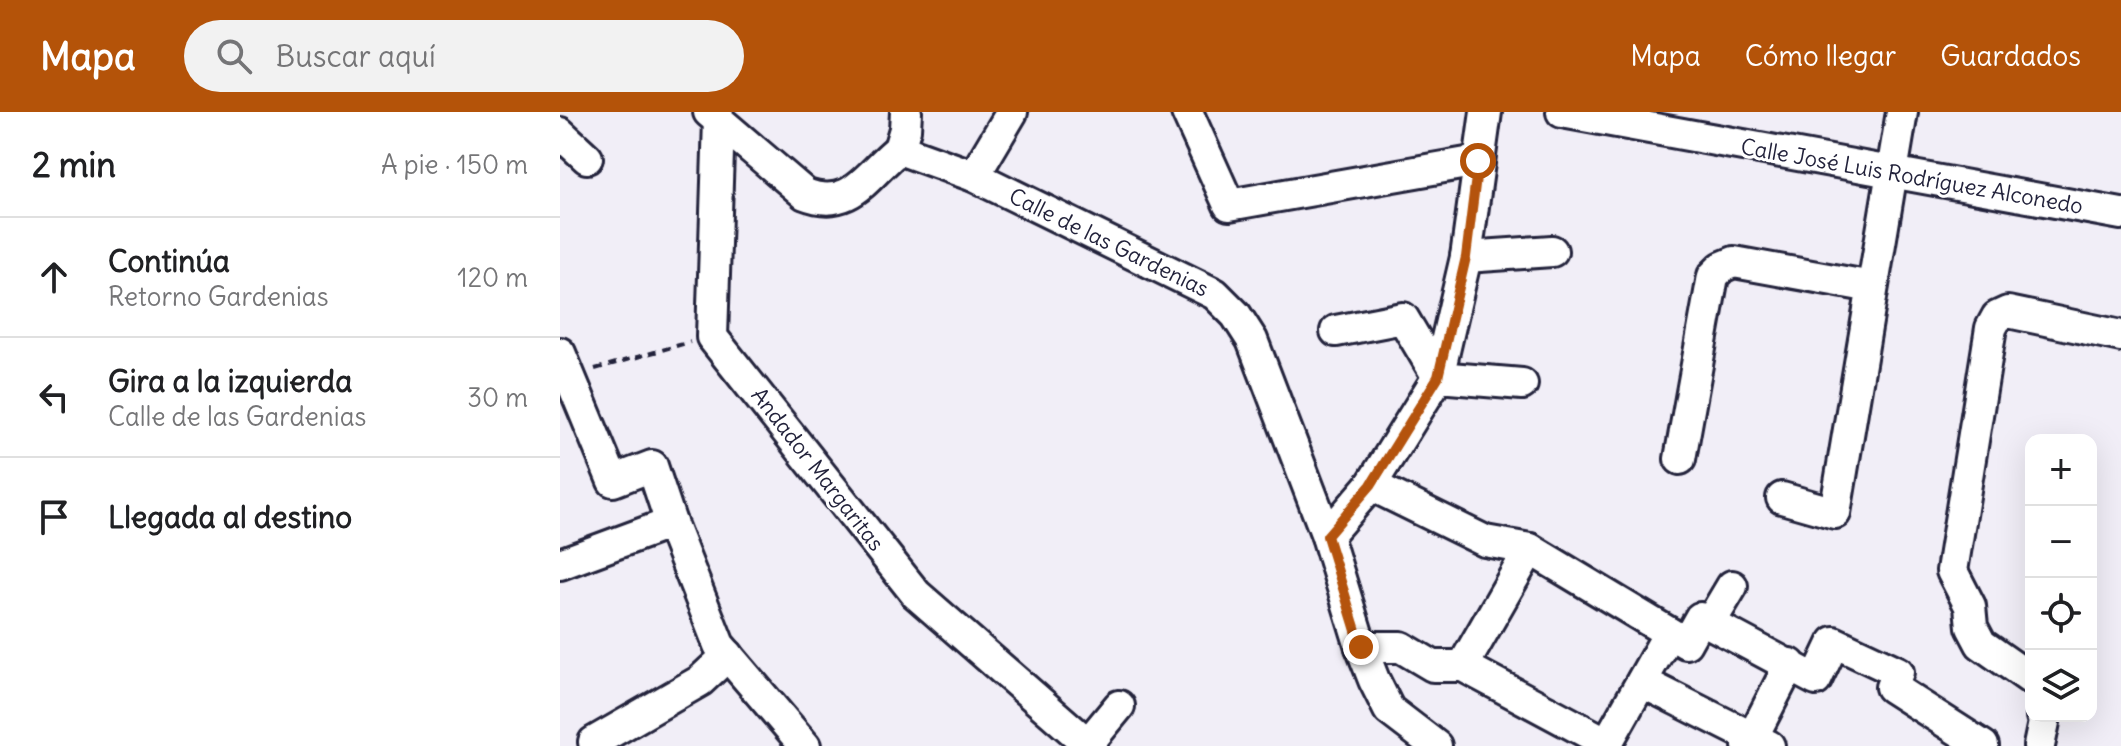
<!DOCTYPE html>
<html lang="es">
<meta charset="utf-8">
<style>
body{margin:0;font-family:Delius,sans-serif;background:#f2f2f2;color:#202124}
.controls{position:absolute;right:24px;bottom:24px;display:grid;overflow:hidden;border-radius:16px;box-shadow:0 8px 32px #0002}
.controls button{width:72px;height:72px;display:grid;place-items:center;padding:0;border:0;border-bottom:2px solid #e0e0e0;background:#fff;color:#202124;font:40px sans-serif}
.stop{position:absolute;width:24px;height:24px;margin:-18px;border:6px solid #b45309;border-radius:50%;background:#fff}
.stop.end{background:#b45309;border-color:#fff;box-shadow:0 2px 8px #0008}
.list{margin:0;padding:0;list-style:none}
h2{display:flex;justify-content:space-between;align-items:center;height:104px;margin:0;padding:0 32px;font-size:34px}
h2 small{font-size:26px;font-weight:400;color:#757577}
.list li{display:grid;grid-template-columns:52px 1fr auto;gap:24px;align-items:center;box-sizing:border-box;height:120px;padding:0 32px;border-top:2px solid #e0e0e0}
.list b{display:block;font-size:30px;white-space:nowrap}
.list p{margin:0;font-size:26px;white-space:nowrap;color:#757577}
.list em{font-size:26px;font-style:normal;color:#757577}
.icon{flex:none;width:44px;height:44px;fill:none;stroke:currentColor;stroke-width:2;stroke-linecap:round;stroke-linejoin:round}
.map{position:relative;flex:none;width:1561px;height:634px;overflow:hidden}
header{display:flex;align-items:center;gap:48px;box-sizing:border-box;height:112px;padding:0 40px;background:#b45309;color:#fff}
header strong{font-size:38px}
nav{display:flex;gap:44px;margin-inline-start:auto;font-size:28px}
.search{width:560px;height:72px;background:#f2f2f2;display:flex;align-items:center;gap:20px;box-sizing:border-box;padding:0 28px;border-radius:44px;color:#757577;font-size:30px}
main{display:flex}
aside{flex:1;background:#fff}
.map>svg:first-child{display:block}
</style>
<header>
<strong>Mapa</strong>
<div class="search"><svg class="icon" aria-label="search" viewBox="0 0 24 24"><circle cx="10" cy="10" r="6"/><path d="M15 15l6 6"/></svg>Buscar aquí</div>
<nav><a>Mapa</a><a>Cómo llegar</a><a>Guardados</a></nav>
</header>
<main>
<aside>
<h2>2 min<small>A pie · 150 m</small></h2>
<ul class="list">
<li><svg class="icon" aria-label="ahead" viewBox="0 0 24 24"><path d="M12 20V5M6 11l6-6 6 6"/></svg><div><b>Continúa</b><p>Retorno Gardenias</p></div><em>120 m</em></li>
<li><svg class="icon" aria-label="left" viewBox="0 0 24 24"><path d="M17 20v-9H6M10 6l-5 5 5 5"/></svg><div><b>Gira a la izquierda</b><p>Calle de las Gardenias</p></div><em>30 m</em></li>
<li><svg class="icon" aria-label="arrive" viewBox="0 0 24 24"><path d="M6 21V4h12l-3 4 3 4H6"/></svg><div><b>Llegada al destino</b></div></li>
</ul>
</aside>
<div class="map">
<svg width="1561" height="634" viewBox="0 0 1561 634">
<rect width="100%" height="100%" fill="#f1eef7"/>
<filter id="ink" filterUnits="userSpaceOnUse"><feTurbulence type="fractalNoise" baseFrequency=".0125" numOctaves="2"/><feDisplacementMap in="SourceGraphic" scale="16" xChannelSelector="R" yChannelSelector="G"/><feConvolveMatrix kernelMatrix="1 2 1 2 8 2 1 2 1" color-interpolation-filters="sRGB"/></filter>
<g filter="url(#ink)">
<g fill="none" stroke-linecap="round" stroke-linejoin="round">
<defs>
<g id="minor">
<path d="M149 0 245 82C291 100 307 62 339 37"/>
<path d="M627 0 669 93 918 49"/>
<path d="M1002 0 1561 102"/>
<path d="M159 8 152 225 356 482 528 632"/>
<path d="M0 21 27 46"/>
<path d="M339 37 414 64 655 182 676 203 692 228 767 424 801 535 814 568 829 598 876 634"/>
<path d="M339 37 345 17 346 0"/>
<path d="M414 64 452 0"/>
<path d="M906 145 992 139"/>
<path d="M776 219 843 206 878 265 962 272"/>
<path d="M0 241 53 369 92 354 111 411 159 533 245 634"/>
<path d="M1120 347 1153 164 1162 155 1174 150 1312 175"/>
<path d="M811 373 925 429 970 437 1126 531 1140 506 1256 568 1274 530 1338 560 1331 575 1423 634"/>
<path d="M1222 386 1275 401 1342 0"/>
<path d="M767 424 811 373 878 265 906 145 926 0"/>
<path d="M0 452 111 411"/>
<path d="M1150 511 1172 474"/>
<path d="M801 535H841L873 554H903L1047 631 1109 521"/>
<path d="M903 554 970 437"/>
<path d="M1471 567 1421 532 1412 515 1410 494 1392 459 1431 216 1437 205 1448 200 1561 224"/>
<path d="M1082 570 1209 634"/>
<path d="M34 630 140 569 168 543"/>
<path d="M526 634 559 594"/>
<path d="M1188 634 1230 552"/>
<path d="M1479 634 1484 610 1482 604"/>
</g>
</defs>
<use href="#minor" stroke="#22223b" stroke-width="36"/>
<path stroke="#22223b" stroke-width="4" stroke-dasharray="8 6" stroke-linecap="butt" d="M35 257 130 230"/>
<use href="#minor" stroke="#fff" stroke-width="30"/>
</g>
</g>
<g fill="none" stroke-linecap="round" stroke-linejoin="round" filter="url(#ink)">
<path stroke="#b45309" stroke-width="10" d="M801 535 767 424 811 373 878 265 906 145 918 49"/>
</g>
<g text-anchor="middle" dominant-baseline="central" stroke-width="6" stroke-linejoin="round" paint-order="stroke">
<g font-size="22" fill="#22223b" stroke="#fff">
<text transform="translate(1352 64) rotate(10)">Calle José Luis Rodríguez Alconedo</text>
<text transform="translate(549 130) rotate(26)">Calle de las Gardenias</text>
<text transform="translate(258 357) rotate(52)">Andador Margaritas</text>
</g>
</g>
</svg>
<div class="controls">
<button>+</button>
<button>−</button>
<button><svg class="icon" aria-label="locate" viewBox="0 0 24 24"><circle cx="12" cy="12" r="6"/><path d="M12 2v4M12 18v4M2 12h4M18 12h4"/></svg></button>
<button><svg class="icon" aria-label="layers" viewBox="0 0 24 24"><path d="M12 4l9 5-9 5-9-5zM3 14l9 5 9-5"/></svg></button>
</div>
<div class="stop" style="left:918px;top:49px"></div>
<div class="stop end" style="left:801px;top:535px"></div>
</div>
</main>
